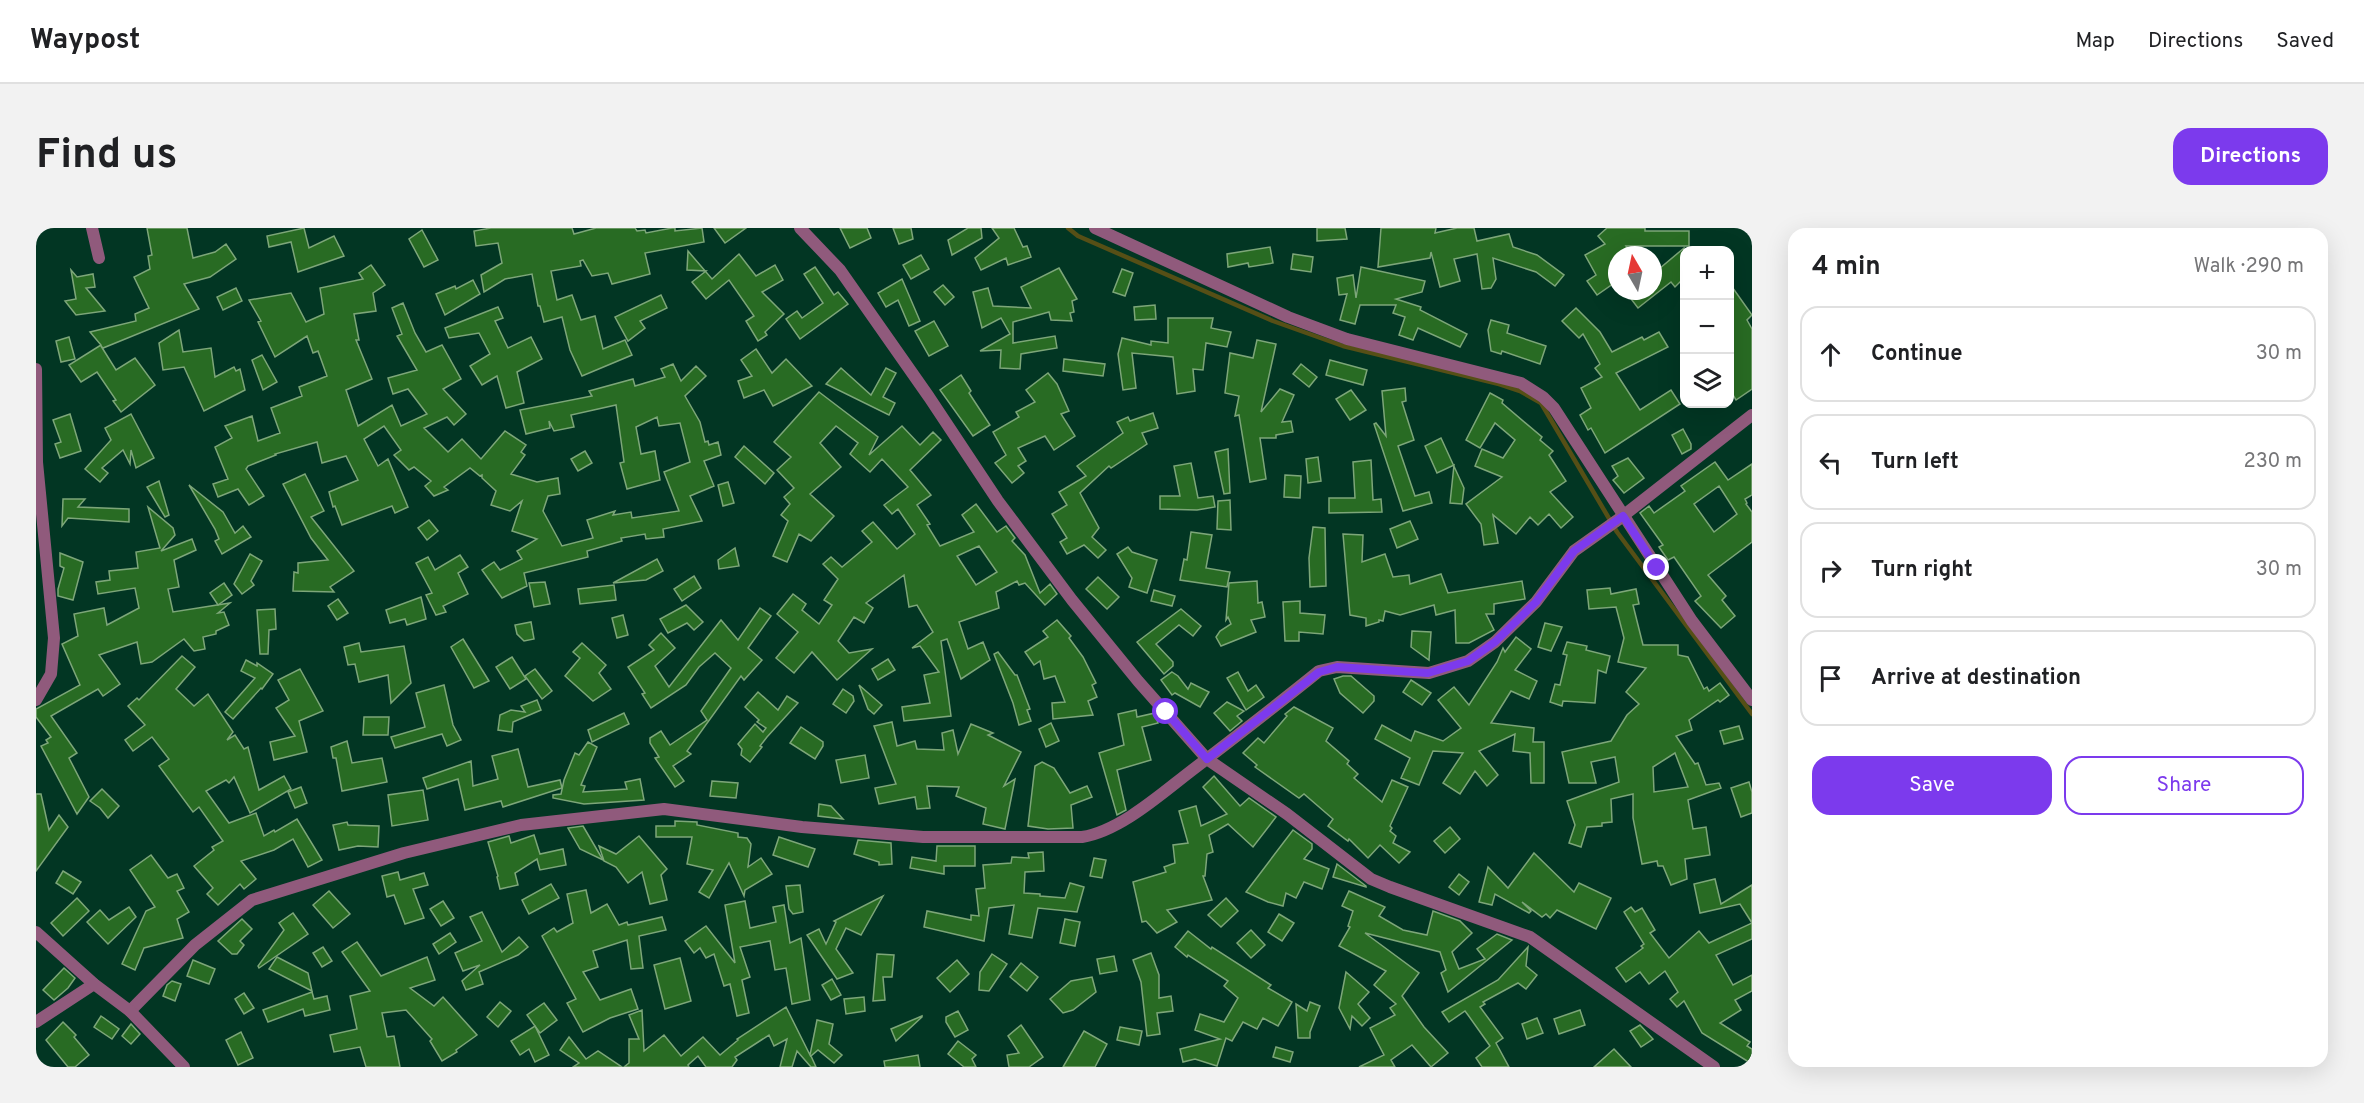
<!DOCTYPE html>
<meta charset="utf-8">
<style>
body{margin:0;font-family:Overpass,sans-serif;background:#f2f2f2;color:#202124}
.controls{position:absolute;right:18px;top:18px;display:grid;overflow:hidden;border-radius:12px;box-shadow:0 6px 24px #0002}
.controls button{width:54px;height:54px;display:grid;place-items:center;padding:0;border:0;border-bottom:2px solid #e0e0e0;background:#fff;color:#202124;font:30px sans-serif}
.compass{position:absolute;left:1572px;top:18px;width:54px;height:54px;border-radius:50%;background:#fff;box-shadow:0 6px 24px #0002;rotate:351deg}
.stop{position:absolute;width:18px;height:18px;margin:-14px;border:4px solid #7c3aed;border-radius:50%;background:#fff}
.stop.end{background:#7c3aed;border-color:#fff;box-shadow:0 2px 6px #0008}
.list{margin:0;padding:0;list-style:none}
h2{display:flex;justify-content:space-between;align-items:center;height:78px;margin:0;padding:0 24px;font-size:26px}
h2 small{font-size:20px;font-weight:400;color:#757577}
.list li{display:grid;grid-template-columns:39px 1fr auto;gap:18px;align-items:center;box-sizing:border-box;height:96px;margin:0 12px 12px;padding:0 12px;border:2px solid #e0e0e0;border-radius:18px}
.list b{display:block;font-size:22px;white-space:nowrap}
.list em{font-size:20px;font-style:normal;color:#757577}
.actions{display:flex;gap:12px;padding:18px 24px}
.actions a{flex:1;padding:14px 0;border:2px solid #7c3aed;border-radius:18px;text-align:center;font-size:21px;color:#7c3aed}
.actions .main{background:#7c3aed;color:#fff}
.icon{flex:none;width:33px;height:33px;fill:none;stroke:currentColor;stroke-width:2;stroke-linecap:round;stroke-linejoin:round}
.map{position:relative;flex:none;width:1716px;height:839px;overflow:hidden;border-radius:18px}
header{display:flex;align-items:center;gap:36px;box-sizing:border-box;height:84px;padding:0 30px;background:#fff;border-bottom:2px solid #e0e0e0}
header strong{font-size:28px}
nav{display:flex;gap:33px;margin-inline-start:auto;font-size:21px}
.intro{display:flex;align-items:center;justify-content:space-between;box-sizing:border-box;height:144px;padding:0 36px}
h1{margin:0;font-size:42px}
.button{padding:15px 27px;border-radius:18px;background:#7c3aed;color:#fff;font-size:21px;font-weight:700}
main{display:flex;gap:36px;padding:0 36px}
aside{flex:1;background:#fff;border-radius:18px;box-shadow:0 6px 24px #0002}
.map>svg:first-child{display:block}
</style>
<header>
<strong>Waypost</strong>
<nav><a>Map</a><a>Directions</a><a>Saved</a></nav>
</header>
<div class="intro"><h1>Find us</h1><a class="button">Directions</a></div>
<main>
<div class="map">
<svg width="1716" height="839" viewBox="0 0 1716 839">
<rect width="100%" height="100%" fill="#023623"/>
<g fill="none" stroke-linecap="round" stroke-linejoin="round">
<path stroke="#564f16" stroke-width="4.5" d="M1032 0 1042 8 1237 93 1307 118 1463 156 1484 163 1505 175 1581 304 1716 486"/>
</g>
<g fill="#286b23" stroke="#7da679" stroke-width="1.5" fill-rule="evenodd">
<path d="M111 0H151L157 30 179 24 190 16 200 31 174 49 148 56 163 81 67 120 65 118 80 142 99 130 119 157 85 184 77 173 80 172 61 144 45 154 33 137 65 117 54 104 100 93 99 86 113 80 98 49 114 41 112 28 116 27Z"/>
<path d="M268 0 273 20 298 8 308 28 262 44 255 14 233 19 231 8Z"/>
<path d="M455 0H536L538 6 560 0H599L601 3 609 2 610 5 636 0H639V3L666 0 668 14 609 25 614 46 576 56 572 45 556 48 547 32 544 33 545 38 515 43 521 72 536 67 545 92 559 88 567 121 589 112 596 127 546 148 534 122 526 89 508 94 504 78H502L496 46 469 51 448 64 445 47 466 35 462 15 440 18 438 3Z"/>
<path d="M678 0H710L689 15Z"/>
<path d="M804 0H831L835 10 814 20Z"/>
<path d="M857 0H875L877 11 863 16Z"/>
<path d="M932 0H945L946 10 916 27 912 12Z"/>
<path d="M956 0H978L987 19 991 18 995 29 972 37 970 30 945 42 939 30 963 10Z"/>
<path d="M1281 0H1309L1311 11 1281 13Z"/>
<path d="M1345 0H1400L1399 5 1421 0H1438L1441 13 1473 6 1477 19 1501 27 1528 47 1519 58 1500 44 1457 30 1460 51 1455 60 1446 61 1441 26 1418 31 1424 53 1404 59 1395 24 1394 30 1342 39Z"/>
<path d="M1571 0H1609V3H1653V18H1590L1597 27H1581V53L1561 67 1551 53 1560 47 1549 27 1569 16 1562 8Z"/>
<path d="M386 2 402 32 388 39 373 11Z"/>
<path d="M1234 19 1237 35 1213 39 1212 35 1192 39 1191 26Z"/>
<path d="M1648 20V50L1639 59 1635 54 1602 80 1589 63H1617V46Z"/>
<path d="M652 23 676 51 703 26 720 48 739 37 747 52 726 64 748 86 729 104 731 107 722 113 710 93 718 88 693 52 670 71 656 54 670 43 651 42Z"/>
<path d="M1257 26 1277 29 1275 44 1255 41Z"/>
<path d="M885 27 893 41 875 51 867 37Z"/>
<path d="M335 37 349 57 337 65 340 83 318 86 323 112H320L336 151 310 162 322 198 356 177 365 198 391 186 372 161 357 166 352 150 381 142 361 108 366 106 356 80 367 75 379 105 390 124 406 117 425 151 407 161 430 186 418 197 411 189 388 200 412 224 426 211 445 231 469 203 490 217 485 224 489 227 475 246 501 254 522 250 524 266 512 268 507 283 526 318 557 310 551 292 579 283 577 287 595 284 596 290 643 283 628 244 654 234 644 195 623 198 621 189 600 199 605 226 619 223 624 252 591 261 584 235 588 234 580 177 535 187 538 199 518 203 513 193 514 200 490 206 484 182 556 168 553 163 597 151 599 158 629 149 625 141 637 136 645 153 660 138 670 148 649 168 664 194 669 214 672 213 673 217 682 214 685 227 668 233 678 258 654 268 666 293 627 301 628 309 610 311 609 306 585 310 586 313 551 323 552 329 488 345 491 358 466 370 446 342 458 334 464 342 486 331 481 323 501 311 476 303 486 273 474 283 455 277 460 263 446 250V247L444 248 434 240 408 259 412 262 398 268 389 258 395 253 378 239 373 242 358 227 365 222 348 198 328 211 342 238 352 231 372 279 359 285 356 278 306 297 299 278 297 279 293 264 322 252 310 228 286 235 281 214 239 226 240 227 212 238 210 241 228 268 213 277 202 261 182 269 177 256 192 251 179 219 196 210 189 198 216 188 222 213 244 205 235 180 266 168 263 159 291 148 282 123 277 125 271 108 239 129 222 94 225 93 213 72 255 65 270 94 288 86 284 60 327 51 323 45Z"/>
<path d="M779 39 798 67 802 64 812 76 764 111 750 91 761 83 766 90 787 75 768 46Z"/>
<path d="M1325 39 1389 53 1386 64 1360 71 1385 79 1384 82 1431 106 1424 119 1382 100 1377 112 1363 107 1369 89 1357 85 1360 77H1324L1319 96 1304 92 1311 66 1303 67 1301 50 1317 47 1320 70Z"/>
<path d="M1023 40 1041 71 1036 73 1038 84 1034 85 1036 93 1015 92 1013 84 977 94V115L1019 108 1021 120 985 126 984 141 964 140 965 122 944 123 974 106 965 90 946 100 937 64 952 60 957 78 995 80 985 59Z"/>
<path d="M1086 41 1097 45 1089 68 1077 64Z"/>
<path d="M35 42 41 49 57 46 59 59 50 60 69 83 40 87 29 73 40 71Z"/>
<path d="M866 51 884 93 873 98 862 72 850 79 842 65Z"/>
<path d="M437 52 444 66 409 87 400 66 419 58 420 61Z"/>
<path d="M1694 56 1716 87 1711 92 1716 101V161L1700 172 1694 162Z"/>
<path d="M907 57 918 69 909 77 898 64Z"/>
<path d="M200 60 206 73 187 82 181 69Z"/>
<path d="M625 67 631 80 604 93 609 100 592 113 579 89Z"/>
<path d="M1119 77 1120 91 1099 92 1098 79Z"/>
<path d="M462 79 467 90 459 93 472 120 495 109 506 131 481 144 488 175 470 180 461 148 446 157 434 138 454 126 443 105 413 110 409 100Z"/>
<path d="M1540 80 1564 104 1576 124 1606 109 1608 112 1623 104 1632 119 1580 145 1604 182 1635 162 1644 176 1569 225 1555 200 1552 202 1544 187 1555 180 1545 160 1566 149 1559 140 1564 136 1547 106 1543 110 1526 93Z"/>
<path d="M1132 90H1177L1175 100 1195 104 1191 119 1170 115 1167 142 1157 141 1159 163 1141 166 1137 129 1096 125 1100 160 1087 162 1082 126 1086 110 1115 117V113L1132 115Z"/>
<path d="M1455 92 1473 97 1471 105 1510 118 1504 136 1466 123 1465 126 1455 123 1452 102Z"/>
<path d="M898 93 912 118 893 128 879 103Z"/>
<path d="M143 102 147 124 175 120 179 149 198 139 200 143 204 141 209 162 168 183 148 139 127 142 123 115Z"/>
<path d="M33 109 39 131 25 134 20 113Z"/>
<path d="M1221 112 1240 116 1225 184 1244 161 1258 167 1246 194 1255 193 1257 204 1240 207V210H1224L1230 251 1214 254 1203 187 1199 188 1203 168 1189 165 1194 125 1217 130Z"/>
<path d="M720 121 736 145 750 131 776 158 737 178 728 162 708 170 702 153 716 148 705 132Z"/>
<path d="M226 127 241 154 227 162 216 132Z"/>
<path d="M1028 131 1069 136 1067 148 1027 143Z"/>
<path d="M1294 132 1331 142 1327 157 1290 147Z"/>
<path d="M1265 136 1281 149 1273 159 1257 146Z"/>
<path d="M805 140 835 167 850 140 860 145 847 169 859 175 853 187 790 156Z"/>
<path d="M1012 145 1021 156 1033 183 1025 186 1039 208 1018 222 1009 208 982 220 990 233 982 238 988 245 976 255 959 235 970 227 957 204 983 189 980 184 999 174 990 162Z"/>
<path d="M925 147 935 163 933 165 954 197 937 208 904 162Z"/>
<path d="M1369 160 1370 173 1366 174 1378 212 1362 218 1379 268 1393 264 1396 275 1367 283 1338 196 1340 195 1350 208 1346 163Z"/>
<path d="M1315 162 1330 182 1314 192 1300 171Z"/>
<path d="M783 164 842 209 833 227 866 198 884 217 897 204 905 212 874 242 895 267 881 277 894 296 891 297 904 318 938 304 926 287 940 276 961 304 970 298 979 310 976 313 989 327 1004 365 1014 356 1021 366 1009 377 989 355 983 357 981 353 960 364 963 380 923 394 932 421 947 414 954 432 925 451 911 411 905 413 915 488 868 493 866 479 894 475 888 447 903 444 884 418 876 420 897 404 881 377 873 379 868 347 830 375 837 380 828 395 818 389 802 413 813 425 836 421 801 452 776 424 758 445 740 430 762 404 741 386 757 366 770 376 766 382 783 396 796 377 788 372 802 351 787 336 795 329 806 339 836 314 826 303 837 294 861 321 879 306 862 281 856 286 848 277 872 259 846 231 834 244 814 226 822 215 800 198 784 215 805 239 774 266 798 288 775 313 763 306 751 334 737 328 752 293 745 287 754 276 748 269 758 260 741 242 755 229 738 214ZM943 318 961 344 940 357 921 328Z"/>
<path d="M1454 165 1467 172 1466 175 1506 209 1504 212 1517 223 1513 227 1530 253 1514 264 1537 289 1525 300 1513 286 1502 297 1494 289 1480 306 1457 287 1462 315 1448 317 1445 296 1430 276 1466 249 1439 238 1446 221 1467 230 1479 212 1459 195 1444 220 1430 212Z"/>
<path d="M1117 185 1122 200 1106 205 1111 216 1075 240 1073 238 1044 265 1063 300 1056 309 1070 322 1062 330 1048 317 1031 326 1024 314 1031 310 1016 286 1031 277 1023 264 1050 248 1041 238 1087 205 1081 194 1092 189 1094 193Z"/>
<path d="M34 186 45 223 24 230 19 216 25 214 17 192Z"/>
<path d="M95 186 118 230 100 240 95 222 94 236 87 222 66 240 72 245 64 254 49 241 75 212 69 200Z"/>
<path d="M1647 201 1655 216V221L1646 226 1636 207Z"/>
<path d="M1405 210 1428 260 1426 276 1414 275 1418 237 1401 245 1389 218Z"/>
<path d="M708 218 738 245 729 256 699 229Z"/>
<path d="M1192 221 1194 265 1188 266 1179 224Z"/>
<path d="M549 223 556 235 542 243 535 231Z"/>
<path d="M1282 229 1285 253 1272 255 1270 231Z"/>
<path d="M1592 230 1608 250 1588 265 1577 252 1582 248 1576 238Z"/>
<path d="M1335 232 1337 272 1345 271 1346 284 1293 285V270H1319L1317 234Z"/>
<path d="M1679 234 1692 252 1716 236V267L1709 271 1711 275 1710 276 1716 284V314L1672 347 1690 368 1686 372 1699 388 1685 400 1659 373 1665 368 1638 329 1632 332 1623 319 1627 317 1604 285 1613 278 1618 285 1649 263 1645 258ZM1683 258 1701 286 1678 304 1658 276Z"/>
<path d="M1155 235 1162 270 1177 268 1179 279 1161 282 1124 281V268H1144L1138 238Z"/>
<path d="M269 246 288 283 275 289 318 343 294 359 298 364 257 363 258 344 262 345V335L292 332 275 310 247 256Z"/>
<path d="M1249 247 1265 248 1264 270 1248 269Z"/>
<path d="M123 253 133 287 129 289 111 259Z"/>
<path d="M692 254 698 275 687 278 682 257Z"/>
<path d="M153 257 187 284 199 305 207 298 215 309 186 326 179 313 183 311 179 301Z"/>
<path d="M27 271H49L42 279 93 281V294L32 290 26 298Z"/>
<path d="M1194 272 1195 302 1181 301 1182 273Z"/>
<path d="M112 279 137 300 139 307 125 323 156 311 160 322 138 332 143 359 132 361 137 384 194 375 182 385 188 384 193 397 180 403V406L167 409 169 421 158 423 148 411 116 434 105 436 101 414 63 427 84 456 67 468 62 461 15 488 41 525 33 530 53 569 41 586 5 518 12 515 10 512 15 509 0 489V481L44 457 26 416 42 408 38 386 68 380 71 397 103 380 99 360 62 366 60 354 74 352 73 343 102 340 100 324 124 320Z"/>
<path d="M393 292 402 303 391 312 382 300Z"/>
<path d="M1374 293 1382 311 1361 320 1354 301Z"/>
<path d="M1277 299 1289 300 1290 358 1274 359 1273 330Z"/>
<path d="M1155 304 1176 307 1170 340 1194 344 1191 359 1144 352 1148 331 1151 332Z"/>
<path d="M1307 306 1327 307 1326 334 1349 326 1357 349 1373 347 1374 356 1405 346 1412 365 1486 353 1489 371 1458 376V386H1450L1458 402 1433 415H1420L1419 382 1400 387 1398 377 1364 387 1349 383 1347 393 1343 392V394L1330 398V390L1314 387Z"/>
<path d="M1092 319 1096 324 1121 332 1111 365 1093 359 1096 350 1081 326Z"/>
<path d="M699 320 703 338 683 341 682 332Z"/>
<path d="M24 325 47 334 37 372 22 368V361L28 340 24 338Z"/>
<path d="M214 326 226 333 215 353 218 357 206 366 198 356Z"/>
<path d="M424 327 432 339 422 345 432 366 407 378 410 384 400 387 390 367 396 365 380 335 392 329 399 342Z"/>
<path d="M621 331 627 343 610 352 577 355Z"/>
<path d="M658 348 665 360 646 373 638 361Z"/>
<path d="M1062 349 1083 369 1071 381 1050 361Z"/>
<path d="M1221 353 1222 375 1226 374 1229 389 1215 392 1220 404 1185 418 1180 409 1184 403 1195 396 1192 389 1190 392 1193 355Z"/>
<path d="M509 354 514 376 498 379 493 355Z"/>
<path d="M188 355 196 367 182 377 174 365Z"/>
<path d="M578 357 580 372 544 376 542 361Z"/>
<path d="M1574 360 1575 366 1600 361 1603 376 1597 377 1607 417H1642V427L1652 429 1668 461 1671 459 1673 463 1684 455 1693 467 1684 474 1682 472 1653 492 1656 502 1640 508 1659 536 1662 535 1670 557 1683 555 1685 560 1652 572 1657 601 1670 599 1674 627 1649 631 1651 651 1635 657 1627 638H1622L1621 633 1606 636 1597 590V566L1575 571 1576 594 1566 595V598L1551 599 1545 619 1533 615 1539 597 1531 573 1583 554 1579 529 1555 534 1560 555H1533L1526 524 1575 513 1591 487 1603 476 1590 464 1610 440 1582 434 1588 410 1580 379 1553 381 1551 362ZM1639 525 1652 559 1618 564 1617 539Z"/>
<path d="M1118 362 1139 368 1136 378 1115 373Z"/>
<path d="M385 369 390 391 371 397 369 391 354 395 350 382Z"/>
<path d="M302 371 312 385 301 392 292 378Z"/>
<path d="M1264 373V385L1289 387 1287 406 1263 404V413H1249L1247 374Z"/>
<path d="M650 377 667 394 658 402 651 395 632 405 624 391Z"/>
<path d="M724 380 735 388 712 420 726 432 708 452 705 448 651 523 655 526 637 538 648 553 639 559 619 530 623 529 614 515V510L625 503 634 517 671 492 665 483 695 440 679 425 663 439 650 457 615 480 606 466 609 465 592 439 618 422 613 417 625 405 639 420 619 438 633 459 685 392 702 412Z"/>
<path d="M239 381 240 401 233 402 232 426H224L221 382Z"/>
<path d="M1145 381 1165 398 1157 408 1143 397 1120 416 1137 434V438L1128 446 1101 414Z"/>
<path d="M587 387 592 407 581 410 576 390Z"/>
<path d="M1021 392 1035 408 1033 410 1047 429 1060 455 1056 457 1061 469 1052 473 1057 487 1017 491 1016 475 1029 474 1019 448 1008 451 1004 433 998 437 989 424 1012 409 1007 403Z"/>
<path d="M495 394 498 411 488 413 481 406 479 397Z"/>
<path d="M1509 395 1526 399 1515 423 1502 419Z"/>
<path d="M1376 403 1395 404 1393 432 1375 419Z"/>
<path d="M1480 409 1495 421 1479 442 1501 453 1493 471 1475 463 1455 495 1498 500 1497 514H1508V555H1495L1494 525 1477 523 1479 506 1443 523 1462 547 1451 558 1439 543 1424 566 1407 555 1427 525 1397 523 1383 557 1365 550 1374 530 1339 511 1346 497 1375 513 1379 503 1407 513 1425 500 1402 472 1418 459 1433 477 1461 434 1467 420 1469 424Z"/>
<path d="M427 411 453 453 438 460 415 419Z"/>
<path d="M1531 414 1551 418 1550 422 1574 428 1570 445 1562 442 1559 475 1527 473 1526 478 1514 474 1519 456 1524 457 1531 427 1527 426Z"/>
<path d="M323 415 325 424 368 418 375 455 355 475 352 447 323 454 319 436 312 437 308 419Z"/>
<path d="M546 415 570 437 563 445 575 461 557 473 529 448 544 430 537 424Z"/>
<path d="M962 424 979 447H981L994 481 991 482 995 493 983 497 977 475 958 426Z"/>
<path d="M146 428 159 439 140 461 158 478 172 466 197 504 191 512 199 507 208 521 212 519 223 562 248 548 255 561 214 585 198 549 193 555 190 552 170 563 193 595 220 585 228 608 238 602 239 604 261 591 286 632 272 639 257 611 238 622 205 633 220 651 208 661 204 656 182 677 171 666 177 660 158 638 178 622 176 619 187 613 163 579 157 584 123 538 133 531 116 509 97 523 89 512 109 497 92 478 101 470 103 472Z"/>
<path d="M476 429 490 451 474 461 460 439Z"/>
<path d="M852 431 859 442 842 452 836 441Z"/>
<path d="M210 432 221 438V435L237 446 226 461 225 460 197 491 189 484 219 450 205 443Z"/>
<path d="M264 441 287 483 263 493 271 524 238 532 234 514 259 508 240 480 253 472 242 452Z"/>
<path d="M499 441 516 463 506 471 489 448Z"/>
<path d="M1136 444 1142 448 1152 461 1155 455 1173 464 1164 479 1139 465 1136 467 1125 452Z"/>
<path d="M1202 444 1212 463 1220 457 1228 469 1210 482 1191 450Z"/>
<path d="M1307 448H1315L1338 468V473L1327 485 1304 465 1298 451Z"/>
<path d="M1375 452 1395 465 1386 477 1367 464Z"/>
<path d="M408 457 417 497 425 512 411 518 406 506 359 520 355 509 389 499 380 465Z"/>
<path d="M823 457 846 477 838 486 832 481Z"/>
<path d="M807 461 817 468 818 473 810 485 797 476Z"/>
<path d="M722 464 742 482 751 468 762 475 731 509 724 518 726 519 714 534 705 527 706 521 702 516 719 496 727 504 730 500 721 494 723 492 709 479Z"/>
<path d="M501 472 505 482 477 494 476 504 462 502 464 487 475 482 489 484 485 478Z"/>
<path d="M1191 474 1208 483 1201 488 1206 493 1194 503 1178 485Z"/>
<path d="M1258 479 1297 500 1290 513 1313 533 1311 536 1322 546 1318 550 1346 574 1356 552 1372 559 1354 598 1356 600 1354 603 1360 608 1357 615 1374 624 1363 635 1344 617 1332 630 1313 611 1312 613 1292 598 1297 591 1268 566 1263 570 1219 539 1221 537 1207 525 1222 510 1228 515 1251 488 1249 486Z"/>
<path d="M1100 482 1101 489 1119 485 1122 495 1106 499 1115 532 1081 542 1090 582 1081 587 1063 525 1088 517 1082 486Z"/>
<path d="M588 485 593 496 556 514 552 502Z"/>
<path d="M328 489H353L352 507H327Z"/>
<path d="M856 494 861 518 879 513 881 521 908 522 906 505 917 502 922 526 935 496 957 505 952 507 985 524 968 558 979 551 969 601 947 596 950 580 920 568 923 559 891 558 894 580 881 581 879 569 843 576 839 560 860 556 838 498Z"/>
<path d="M1015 495 1023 513 1010 519 1003 501Z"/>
<path d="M1703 498 1707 511 1688 516 1684 503Z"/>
<path d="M765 499 787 514V518L779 531 754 515Z"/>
<path d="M311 513 316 535 346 530 351 554 306 563 300 530H297L295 519Z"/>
<path d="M552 514 561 519 545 557 549 558 547 564 591 561 589 554 604 551 608 572 548 576 517 570V567L525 566 528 552 539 525 543 527Z"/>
<path d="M482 521 492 559 524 552 526 560 467 579 465 573 429 582 422 551 391 561 387 550 435 533 437 558 462 551 456 528Z"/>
<path d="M829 527 833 550 805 555 800 532Z"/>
<path d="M1006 534 1018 540 1034 565 1051 558 1056 569 1035 577 1037 600 1012 601 992 598 999 538Z"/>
<path d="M1178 548 1204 578 1213 570 1240 589 1217 619 1192 596 1173 607 1177 624 1171 626 1169 648H1167L1176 672 1131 682 1141 694 1121 705 1110 693 1106 694 1097 654 1130 644 1128 639 1139 635 1137 617 1152 615 1143 583 1160 578 1165 598 1191 586 1167 559Z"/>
<path d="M676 553 702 555 700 570 674 568Z"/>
<path d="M1713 554 1716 564V585L1705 589 1695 560Z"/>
<path d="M265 559 271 575 259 580 252 564Z"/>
<path d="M66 561 83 578 72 590 64 580 54 573Z"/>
<path d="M387 562 392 592 356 598 352 567Z"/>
<path d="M0 566H5L13 602 23 587 32 599 0 643Z"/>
<path d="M783 576 795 578 807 591 782 588Z"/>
<path d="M639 593 661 594V597L702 605V609L711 610 715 616 712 639 725 630 736 646 709 662 708 668 693 635 673 670 663 664 677 642 651 636 656 609H620V598H639Z"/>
<path d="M311 594 312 597 343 598 342 619 322 618 303 622 297 597Z"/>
<path d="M547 598 567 632 544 621 532 600Z"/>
<path d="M1414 599 1424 611 1409 625 1398 613Z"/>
<path d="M1257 602 1276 616V621L1268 631 1293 641 1286 661 1268 654 1260 670 1250 665 1247 678 1232 674 1210 664Z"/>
<path d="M498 607 504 626 527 621 530 637 504 642 501 631 479 645 482 657 464 661 461 649 462 648 452 614 473 608 475 615Z"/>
<path d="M603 608 631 641 625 647 631 672 614 676 606 644 592 655 580 639 568 633 563 618 580 626Z"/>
<path d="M743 609 779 621 772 639 737 627Z"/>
<path d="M822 612 855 615 856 636 843 637V634L818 626Z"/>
<path d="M901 618H939V638H908V646L874 640 876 629 900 633Z"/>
<path d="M1007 624 1008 643 989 644 988 665 1004 666V668L1029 670 1034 655 1048 659 1041 684 1002 680 996 710 973 706 978 677 953 680 948 713 888 699 891 683 935 692V687L943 688 940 661 949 660 947 637 975 635 976 629 993 630 992 625Z"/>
<path d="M1498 625 1538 664 1543 655 1575 670 1560 701 1521 682 1514 690 1510 686 1506 689 1486 674 1495 683 1493 685 1459 666 1456 677 1443 674 1452 639 1472 660Z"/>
<path d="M115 627 132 650 141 646 148 660 141 663 153 684 141 691 147 710 108 720 99 742 86 736 110 683 119 679 94 642Z"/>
<path d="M1058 630 1070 632 1066 650 1054 648Z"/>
<path d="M1301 636 1330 658V659L1297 649Z"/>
<path d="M27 643 45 654 37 666 20 655Z"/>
<path d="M362 644 364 652 388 645 392 657 377 661 388 690 369 696 358 667 351 669 346 648Z"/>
<path d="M1423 646 1433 654 1423 667 1413 659Z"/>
<path d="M1679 651 1685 676 1716 657V695L1704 676 1664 685 1658 656Z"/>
<path d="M515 656 523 670 493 686 486 672Z"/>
<path d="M764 657 767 684 757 686 753 681 750 658Z"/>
<path d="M550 662 555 685 571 676 583 697 591 694 592 697 626 689 630 702 603 708 607 740 595 741 591 712 557 723 562 739 547 744 564 772 595 761 602 781 574 790 547 804 531 775 540 771 506 708 518 700 521 704 537 695 531 666Z"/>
<path d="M293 663 314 686 297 700 277 677Z"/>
<path d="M1313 663 1349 679 1343 688 1367 702 1391 707 1397 683 1424 693 1436 705 1416 724 1423 741 1449 731 1441 721 1461 706 1476 712 1412 764 1405 745 1410 742 1404 724 1329 705 1383 745 1366 768 1388 799 1412 825 1395 839 1376 817 1355 832 1359 839H1323L1348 827 1334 800 1359 787 1354 780 1360 776 1338 757 1350 743 1303 718 1314 699 1312 698 1317 683 1306 678Z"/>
<path d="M847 668 825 707 810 700 800 721 817 745 801 751 771 707 783 701 790 716 800 694 798 693Z"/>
<path d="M41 670 53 683 27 708 15 695Z"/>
<path d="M1190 670 1202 683 1185 699 1172 687Z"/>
<path d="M407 673 418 690 405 698 394 681Z"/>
<path d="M709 673 714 700 740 694 737 679 748 677 754 715 765 710 774 772 756 776 750 740 739 742 734 713 704 719 714 749 706 752 713 785 701 788 694 756 688 758 678 726 670 730 664 720 658 725 649 713 670 698 699 735 689 677Z"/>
<path d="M93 679 100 689 72 716 51 694 64 682 73 692Z"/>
<path d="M1595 679 1599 684 1606 680 1619 702 1614 705 1633 730 1663 703 1673 715 1716 695V711L1680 727 1697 757 1716 747V763L1699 772 1705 782 1684 795 1714 814 1711 818 1716 821V836L1666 805 1648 773 1641 779 1634 771 1642 764 1629 743 1613 756 1604 744 1590 754 1580 740 1607 720 1605 718 1608 716 1588 684Z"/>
<path d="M446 684 466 724 483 709 492 719 482 727 443 744 447 756 430 762 426 753 444 737 427 743 419 725 446 713 434 689Z"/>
<path d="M257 685 272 706 223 740 222 738 248 702 243 695Z"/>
<path d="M1243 686 1258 695 1246 713 1232 704Z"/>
<path d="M206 691 216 701 204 713 208 717 201 726H196L182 713Z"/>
<path d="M1029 691 1044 694 1039 718 1024 715Z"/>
<path d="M1215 702 1229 717 1215 730 1201 715Z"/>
<path d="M1152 703 1175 721 1176 719 1235 757 1232 760 1256 774 1242 798 1227 790 1221 801 1207 794 1196 813 1190 810 1181 838 1159 831 1147 834 1144 821 1184 811 1159 802 1164 786 1188 794 1202 770 1188 758 1192 753 1152 727 1151 729 1139 719Z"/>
<path d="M414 705 420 714 403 726 397 716Z"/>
<path d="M321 714 345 748 391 729 399 752 374 760 398 778 407 769 441 807 420 822 421 824 406 833 394 813 396 811 370 782 346 785 351 809 358 808 364 839H330L324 819 298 824 294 807 321 801 314 768 334 763 306 724Z"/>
<path d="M287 719 296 733 286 739 277 725Z"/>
<path d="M1492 719 1490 738 1501 747 1490 761 1482 755 1447 774 1449 776 1444 779 1467 810 1460 815 1473 839H1446L1440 830 1454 818 1432 787 1429 783 1413 794 1406 784 1462 752Z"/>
<path d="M1115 725 1123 747V770L1135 768 1137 783 1121 785 1124 806 1111 808 1105 754 1097 732Z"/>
<path d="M841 726 858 727 856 749H847L849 772 837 773Z"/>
<path d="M956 726 971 736 953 763 943 762 944 744Z"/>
<path d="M1078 728 1081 743 1064 746 1061 731Z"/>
<path d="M241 729 272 745 276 763 233 741Z"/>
<path d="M644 730 655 773 629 781 618 737Z"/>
<path d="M157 732 179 741 173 756 151 748Z"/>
<path d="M921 732 933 746 914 764 901 750Z"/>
<path d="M985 735 1002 749 991 763 974 749Z"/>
<path d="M28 740 39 750 32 760 18 772 7 762Z"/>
<path d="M1310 744 1333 764 1322 776 1334 790 1326 798 1316 788 1314 801 1303 780Z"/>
<path d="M1056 749 1060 764 1037 782 1027 785 1014 771 1035 753Z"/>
<path d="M796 751 805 767 795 772 786 757Z"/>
<path d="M136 753 145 756 139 773 127 768 131 757Z"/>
<path d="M276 764 278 771 291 768 294 782 269 788 267 781 232 794 227 782Z"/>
<path d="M208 765 218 780 208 786 199 771Z"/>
<path d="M828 769 829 783 810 786 808 771Z"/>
<path d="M464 774 475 783 462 799 451 789Z"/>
<path d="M1274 774 1284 778 1274 804V810H1262L1260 776 1271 783Z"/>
<path d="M508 775 521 792 504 805 491 787Z"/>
<path d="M750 779 774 827 781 792 797 796 793 816 806 827 798 835 782 822 775 828 780 839H775L761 823 756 839H744L751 811 738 818 733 807 699 829 701 832 696 839H670L662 828 652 837 653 839H588L593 835V811H603L593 787 606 782 608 823 628 807 645 828 667 809 684 827 702 812 701 811Z"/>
<path d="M1544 782 1549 797 1523 806 1518 791Z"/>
<path d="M922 783 932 802 919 809 910 794V789Z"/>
<path d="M65 788 83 801 76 811 58 799Z"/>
<path d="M886 788V789L860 813 855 801Z"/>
<path d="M1501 790 1507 805 1491 811 1486 796Z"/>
<path d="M27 794 40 807 38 809 53 827 39 839H32L10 812Z"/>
<path d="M95 796 104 806 95 816 86 808Z"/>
<path d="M985 797 1007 829 993 839H973L971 827 983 825 972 808Z"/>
<path d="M1604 797 1617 811 1605 819 1594 803Z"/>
<path d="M499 798 513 827 499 834 493 821 484 827 475 813Z"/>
<path d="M1084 799 1106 803 1103 817 1081 812Z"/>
<path d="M1048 803 1071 816 1059 839H1027Z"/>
<path d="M205 804 217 830 202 837 190 812Z"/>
<path d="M533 809 550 831 562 823 586 839H537L543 835 524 822Z"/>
<path d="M922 813 940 827 936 831 940 839H928L912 826Z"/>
<path d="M1240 819 1257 824 1254 834 1237 829Z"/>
<path d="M1578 821 1595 839H1558Z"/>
<path d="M882 827 884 839H849L848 833Z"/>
</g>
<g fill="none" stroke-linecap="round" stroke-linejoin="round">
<g stroke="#905a7c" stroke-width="12">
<path d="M56 0 63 30"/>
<path d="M1059 0 1252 89 1311 111 1485 155 1507 169 1518 180 1656 393 1716 472"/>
<path d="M0 141 1 234 18 410 15 446 0 472"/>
<path d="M94 783 159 717 216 672 368 625 485 597 628 581 766 599 887 609H1046C1084 603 1125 566 1155 543 1198 510 1241 477 1283 443L1301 439 1393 445 1432 433 1459 414 1500 374 1538 323 1583 291 1716 187"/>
<path d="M0 794 58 756"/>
</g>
<g stroke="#905a7c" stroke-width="12">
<path d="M764 0 804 42 893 169 962 273 1036 372 1102 453 1171 531 1251 586 1335 651 1354 659 1494 709 1678 839"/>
<path d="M0 704 58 756 94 783 148 839"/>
</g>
</g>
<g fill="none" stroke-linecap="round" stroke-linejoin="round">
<path stroke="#7c3aed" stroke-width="8" d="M1130 484 1171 531 1283 444 1301 439 1392 445 1432 433 1459 414 1500 374 1538 323 1587 288 1621 340"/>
</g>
</svg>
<div class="controls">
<button>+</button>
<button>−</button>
<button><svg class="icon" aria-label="layers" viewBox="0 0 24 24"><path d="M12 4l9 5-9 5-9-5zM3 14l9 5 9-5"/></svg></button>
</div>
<svg class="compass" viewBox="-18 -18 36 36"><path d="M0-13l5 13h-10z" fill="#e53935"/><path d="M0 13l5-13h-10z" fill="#757577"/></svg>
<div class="stop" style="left:1130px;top:484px"></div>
<div class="stop end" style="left:1621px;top:340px"></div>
</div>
<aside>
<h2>4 min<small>Walk · 290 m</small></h2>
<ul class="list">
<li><svg class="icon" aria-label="ahead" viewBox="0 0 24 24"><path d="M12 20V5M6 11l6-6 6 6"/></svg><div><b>Continue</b></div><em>30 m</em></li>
<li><svg class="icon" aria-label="left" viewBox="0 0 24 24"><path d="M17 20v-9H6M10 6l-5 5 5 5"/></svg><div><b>Turn left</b></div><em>230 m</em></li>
<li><svg class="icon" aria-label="right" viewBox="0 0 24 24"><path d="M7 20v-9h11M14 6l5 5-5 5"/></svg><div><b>Turn right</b></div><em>30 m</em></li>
<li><svg class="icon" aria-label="arrive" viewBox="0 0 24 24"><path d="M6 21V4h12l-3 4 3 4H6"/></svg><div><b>Arrive at destination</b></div></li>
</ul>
<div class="actions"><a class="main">Save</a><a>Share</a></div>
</aside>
</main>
